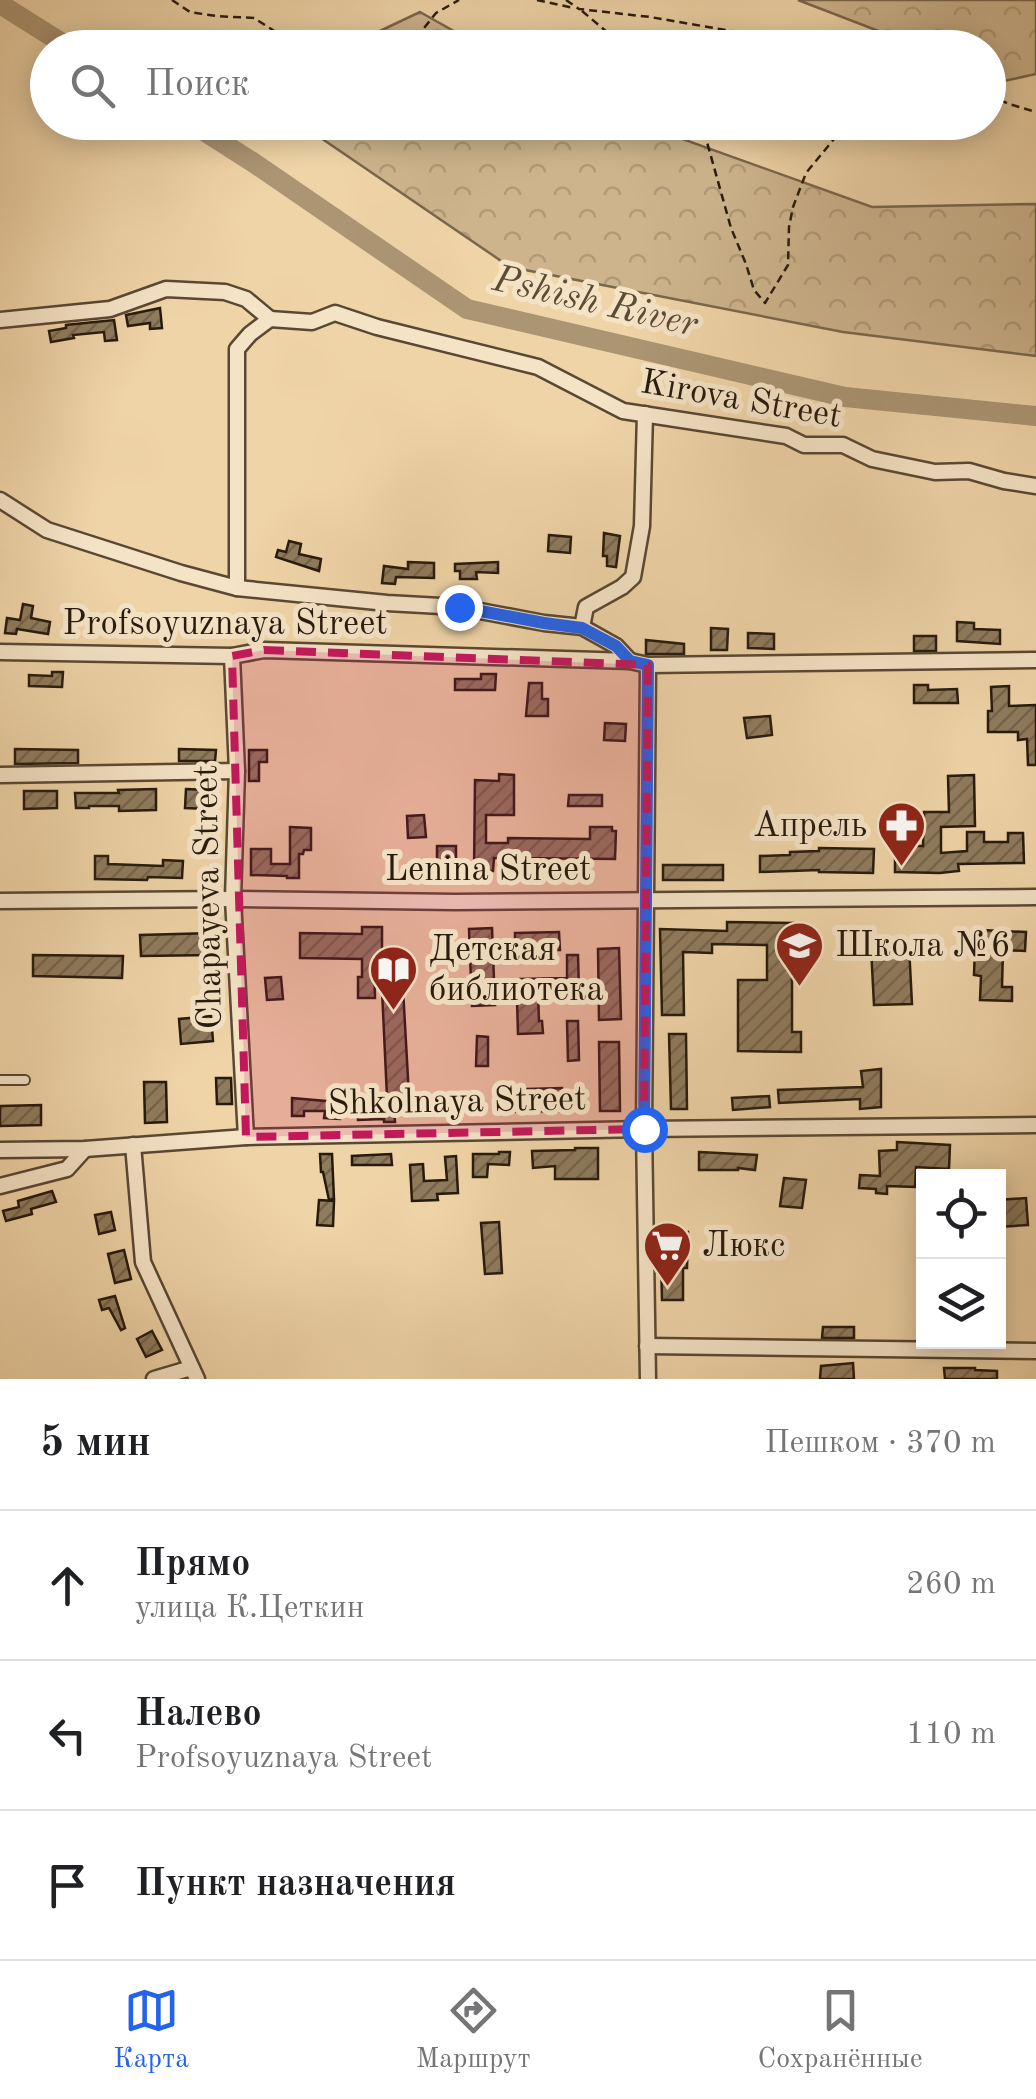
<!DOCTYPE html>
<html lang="ru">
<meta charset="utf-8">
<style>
body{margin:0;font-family:"Old Standard TT",serif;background:#f2f2f2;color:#202124}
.controls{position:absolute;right:30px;bottom:30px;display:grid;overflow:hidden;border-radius:0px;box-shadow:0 5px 25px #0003}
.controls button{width:90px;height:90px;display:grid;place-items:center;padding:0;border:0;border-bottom:2px solid #e0e0e0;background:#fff;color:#202124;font:50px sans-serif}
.stop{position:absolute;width:30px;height:30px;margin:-22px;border:8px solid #2563eb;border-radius:50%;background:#fff}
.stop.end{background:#2563eb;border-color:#fff;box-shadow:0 2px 10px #0008}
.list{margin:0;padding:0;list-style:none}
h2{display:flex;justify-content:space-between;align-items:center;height:130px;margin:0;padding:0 40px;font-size:42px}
h2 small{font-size:32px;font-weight:400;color:#757577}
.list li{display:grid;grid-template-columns:65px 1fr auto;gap:30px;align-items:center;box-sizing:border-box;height:150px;padding:0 40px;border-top:2px solid #e0e0e0}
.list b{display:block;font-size:38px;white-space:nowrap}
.list p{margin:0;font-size:32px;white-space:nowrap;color:#757577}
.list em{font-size:32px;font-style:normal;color:#757577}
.icon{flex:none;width:55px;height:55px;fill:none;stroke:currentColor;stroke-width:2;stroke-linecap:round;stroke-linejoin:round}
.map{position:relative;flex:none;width:1036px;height:1379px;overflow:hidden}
.search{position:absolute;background:#fff;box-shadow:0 5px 25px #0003;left:30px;right:30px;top:30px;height:110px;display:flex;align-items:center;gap:25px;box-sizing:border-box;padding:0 35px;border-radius:55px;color:#757577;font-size:38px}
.sheet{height:580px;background:#fff}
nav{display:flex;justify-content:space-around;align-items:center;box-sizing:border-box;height:140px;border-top:2px solid #e0e0e0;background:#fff;font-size:28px;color:#757577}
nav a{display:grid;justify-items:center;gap:5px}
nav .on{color:#2563eb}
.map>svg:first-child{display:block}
</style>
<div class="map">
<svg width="1036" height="1379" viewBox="0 0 1036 1379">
<defs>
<pattern id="forest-crowns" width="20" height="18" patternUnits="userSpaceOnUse" patternTransform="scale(2.5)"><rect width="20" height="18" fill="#cdb48d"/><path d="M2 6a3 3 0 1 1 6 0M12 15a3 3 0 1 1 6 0" fill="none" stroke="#b09a78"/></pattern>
<pattern id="building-hatch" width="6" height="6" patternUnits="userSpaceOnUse" patternTransform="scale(2.5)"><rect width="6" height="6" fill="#8f7b5d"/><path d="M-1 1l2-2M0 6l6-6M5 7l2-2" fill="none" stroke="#75644b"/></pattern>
</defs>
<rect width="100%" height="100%" fill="#efd4a8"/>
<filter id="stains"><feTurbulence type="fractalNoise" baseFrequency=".002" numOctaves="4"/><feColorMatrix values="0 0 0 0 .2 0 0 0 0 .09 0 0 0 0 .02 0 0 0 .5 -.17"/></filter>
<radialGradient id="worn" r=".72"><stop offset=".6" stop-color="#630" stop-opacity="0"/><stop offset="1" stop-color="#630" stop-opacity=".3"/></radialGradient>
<g fill="url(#forest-crowns)" stroke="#7a674c" stroke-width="2.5">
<path d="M798 0H1036V74L1004 81 989 75 988 48 920 47Z"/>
<path d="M420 12 482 47H346Z"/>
<path d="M299 123H638L872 207 1036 204V356L843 332 510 267Z"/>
</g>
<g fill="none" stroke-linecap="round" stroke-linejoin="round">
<g stroke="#ab9573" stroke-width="20">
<path d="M0 4 70 48"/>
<path d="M190 122 254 163 467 309 845 397 1036 416"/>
</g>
</g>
<g fill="url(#building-hatch)" stroke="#271a0c" stroke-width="2.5">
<path d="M160 308 162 328 150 329V323L128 326 126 315Z"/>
<path d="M114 320 117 340 105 341 104 332 73 335 74 338 51 342 49 331 66 328V325Z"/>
<path d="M604 533 620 536 616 567 607 566V556H603Z"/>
<path d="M549 535 571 537 570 553 548 551Z"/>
<path d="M289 541 301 544 299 554 321 559 319 571 276 557 278 550 286 552Z"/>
<path d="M408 562 434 563V578L396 577 395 584 382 583 384 566 408 569Z"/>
<path d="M498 562V573L476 572 477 579H460V571H455V564Z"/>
<path d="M23 604 33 606 31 618 50 622 48 634 17 629 16 634 5 633 7 618 20 620Z"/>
<path d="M957 622 974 623V629L1000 630V644L957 641Z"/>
<path d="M711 628 728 629 727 650H711Z"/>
<path d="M748 633 774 634V649L748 648Z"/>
<rect x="914" y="636" width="22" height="15"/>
<path d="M646 640 684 644V654H646Z"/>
<path d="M52 672H63L62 687 29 686V675L52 676Z"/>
<path d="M481 674H496L495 690H455V679H481Z"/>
<path d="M529 683H542V699H548V716H526Z"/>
<path d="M914 685H928V690L957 689 958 703H914Z"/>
<path d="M1009 686V706L1036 705V765H1028L1027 739 1018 740V732H988V711H992L991 687Z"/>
<path d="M770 716 772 735 747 738 744 718Z"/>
<path d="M605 723 626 724 625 741 604 740Z"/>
<path d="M15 749 78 750V763L15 764Z"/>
<path d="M179 749 216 750 215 761H179Z"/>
<path d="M249 750H267V762H259V781H249Z"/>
<path d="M499 774 514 775V815H486V843H508V838L590 839V827H612V831H616L615 859 494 858 493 871H474L475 780 499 781Z"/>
<path d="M974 775 975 826 941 827V853L967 851V832H984V842H1008V833H1023L1024 863 958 864 959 871 940 873 895 872V846H923L924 812H949L948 776Z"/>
<path d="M156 789V810L119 811V806H89V808H76L75 793H119L118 790Z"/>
<path d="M186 789 208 790V809L185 808Z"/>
<path d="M24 791H57V808L24 809Z"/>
<path d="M569 795H602V806H568Z"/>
<path d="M424 815 426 837 408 838 407 816Z"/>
<path d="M290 827 311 828V850H304L303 854H299V878H287V876L251 875V849H271V864H290Z"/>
<path d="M437 846H456V859H448V866H437Z"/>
<path d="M819 848 874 849 873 873 819 872V870L760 872V856L790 855V852L819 851Z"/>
<path d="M95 856H108V864L163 866V860L183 861 182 878 148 877 147 880 95 879Z"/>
<rect x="663" y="865" width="60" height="15"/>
<path d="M727 922 794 923V945H801V973H792V1032H801V1052L738 1051V980H767V945L712 944V953L683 952 684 1015H662L660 929 727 931Z"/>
<path d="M362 927H382V962H374L375 998H358V977H362V959L300 958V933L362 934Z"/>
<path d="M492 928 495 1005 472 1006 469 929Z"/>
<path d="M981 930 1026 932 1025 951 1003 950 1002 987H1012V1001L980 1000 981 976 974 975 975 947H980Z"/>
<path d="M559 932 560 950 515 951V933Z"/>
<path d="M213 933 214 955 141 956 140 935Z"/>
<path d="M909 946 912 1004 874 1005 871 948Z"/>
<path d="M619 948 621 1019 599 1020 598 949Z"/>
<path d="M33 955 123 956 122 978 33 976Z"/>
<path d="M567 955H578L579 990 538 991 539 1021H542L543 1033 518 1034 517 1001H521L520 979 567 978Z"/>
<path d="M281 977 283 999 267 1000 265 978Z"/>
<path d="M403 989 409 1096 387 1097 382 990Z"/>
<path d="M211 1016 213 1041 181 1044 179 1019Z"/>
<path d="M567 1021H578L579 1060 568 1061Z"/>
<path d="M669 1034H686L687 1109H671Z"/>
<path d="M477 1036 488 1037V1066H476Z"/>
<path d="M599 1042H619L620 1111H600Z"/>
<path d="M881 1069V1107L860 1109V1099L779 1103 778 1090 863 1087 861 1071Z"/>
<path d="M216 1078H231L232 1104H217Z"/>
<path d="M144 1082H166L167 1122 145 1123Z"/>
<path d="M562 1088V1111L495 1112 494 1090Z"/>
<path d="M769 1096 770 1107 733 1110 732 1098Z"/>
<path d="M292 1098 348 1103 347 1111H341L340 1119 324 1118 325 1111H304V1116H292Z"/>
<path d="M41 1105V1125L0 1126V1106Z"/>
<path d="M394 1106 395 1122H384V1119L358 1120 357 1108Z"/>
<path d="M897 1142 950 1145 949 1169 916 1167 915 1187 887 1186V1194L876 1193V1189L859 1188 860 1175 880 1176 879 1151 897 1150Z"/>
<path d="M575 1148H598V1179H555V1166L533 1168 532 1151 575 1150Z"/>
<path d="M499 1152H510L509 1165 488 1164 487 1177H473V1154H499Z"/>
<path d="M699 1152 757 1155 755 1170 738 1168V1170H699Z"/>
<path d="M320 1154H332L334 1199 329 1200 323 1172H321Z"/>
<path d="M391 1154 392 1165H352V1156Z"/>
<path d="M456 1156 458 1193 437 1194 438 1200 412 1201 410 1165 423 1164 424 1181 447 1180 445 1157Z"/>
<path d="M784 1178 806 1180 802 1208 780 1206Z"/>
<path d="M52 1191 56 1202 31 1209 32 1214 6 1221 3 1211 19 1207 18 1201Z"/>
<path d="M1026 1198 1028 1225 998 1227V1200Z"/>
<path d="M319 1200 334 1201 333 1226 317 1225Z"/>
<path d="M111 1212 115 1230 99 1234 95 1215Z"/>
<path d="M499 1222 502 1273 485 1274 481 1223Z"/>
<path d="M665 1232H688L687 1268H683V1300H662L661 1261H666Z"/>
<path d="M124 1250 131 1279 115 1283 108 1254Z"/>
<path d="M115 1296 125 1328 121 1330 109 1308 102 1310 99 1300Z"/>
<path d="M823 1327H854V1338H822Z"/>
<path d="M152 1331 162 1350 146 1357 137 1339Z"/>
<path d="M853 1363 854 1379H820L821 1366Z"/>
<path d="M944 1368H975V1370L997 1371V1379H945Z"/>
</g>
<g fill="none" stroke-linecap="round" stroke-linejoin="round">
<defs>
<path id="lane" d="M0 1080H25"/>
<g id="street">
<path d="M270 319 312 322 335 313 377 327 538 367 623 411 786 436 804 445H843L872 459 935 472 969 471 1004 481 1036 486"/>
<path d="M0 320 110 309 166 289 225 292 246 299 270 319 250 334 237 349V588"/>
<path d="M0 500 47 530 181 573 237 588 387 603 459 607 544 623 582 627 616 646 630 661"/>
<path d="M582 627 586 607 622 587 633 577 642 526 645 414"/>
<path d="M0 652 232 656 264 650 630 661 648 665 1036 660"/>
<path d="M232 656 237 771 233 899 246 1137"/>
<path d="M648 665 644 1129 648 1379"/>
<path d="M0 775 237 771"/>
<path d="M0 901 233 899 455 902 1036 897"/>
<path d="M133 1145 143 1262 197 1379"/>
<path d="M0 1150 85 1149 246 1137 644 1129 1036 1125"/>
<path d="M0 1186 67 1169 85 1149"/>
<path d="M647 1346 1036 1351"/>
<path d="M154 1379 191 1368"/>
</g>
</defs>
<use href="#lane" stroke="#594833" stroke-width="12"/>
<use href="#street" stroke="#594833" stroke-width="19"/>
<g stroke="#271a0c" stroke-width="2.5" stroke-dasharray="8 5" stroke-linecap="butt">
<path d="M172 0 190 12 216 16 254 18 301 48"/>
<path d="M537 0 574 8"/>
<path d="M566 0 579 9 650 17 737 32 822 39 852 48"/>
<path d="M582 11 626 48"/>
<path d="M408 48 436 13 459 0"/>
<path d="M988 94 1009 104 1036 112"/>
<path d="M694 122 705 135 731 228 746 264 754 290 765 303 788 265 789 227 793 207 806 173 848 122"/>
</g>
<use href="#lane" stroke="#f5e3c6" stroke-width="8"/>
<use href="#street" stroke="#f5e3c6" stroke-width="14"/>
</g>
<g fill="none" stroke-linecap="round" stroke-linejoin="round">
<path stroke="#2563eb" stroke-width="12" d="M459 607 544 623 582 628 616 646 630 661 648 665 644 1129"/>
</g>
<path fill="#c2185b" fill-opacity="0.2" stroke="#c2185b" stroke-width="8" stroke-dasharray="20 12" stroke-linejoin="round" d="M264 650 648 665 644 1129 246 1137 232 656Z"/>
<defs>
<symbol id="pharmacy-pin" viewBox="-11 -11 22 30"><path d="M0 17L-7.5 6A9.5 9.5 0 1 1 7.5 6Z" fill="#8f2418" stroke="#f5e3c6"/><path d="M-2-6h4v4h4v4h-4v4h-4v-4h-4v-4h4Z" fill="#fff"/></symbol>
<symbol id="school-pin" viewBox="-11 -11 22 30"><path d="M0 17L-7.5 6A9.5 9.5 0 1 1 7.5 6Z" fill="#8f2418" stroke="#f5e3c6"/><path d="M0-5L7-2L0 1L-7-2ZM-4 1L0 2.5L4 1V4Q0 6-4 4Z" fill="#fff"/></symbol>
<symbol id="library-pin" viewBox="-11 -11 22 30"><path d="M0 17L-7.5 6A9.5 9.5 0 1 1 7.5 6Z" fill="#8f2418" stroke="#f5e3c6"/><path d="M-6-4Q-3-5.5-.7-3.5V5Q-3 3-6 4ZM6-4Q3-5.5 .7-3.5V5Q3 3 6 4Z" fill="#fff"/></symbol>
<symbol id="supermarket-pin" viewBox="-11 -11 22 30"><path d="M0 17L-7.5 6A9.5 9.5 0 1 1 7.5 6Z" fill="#8f2418" stroke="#f5e3c6"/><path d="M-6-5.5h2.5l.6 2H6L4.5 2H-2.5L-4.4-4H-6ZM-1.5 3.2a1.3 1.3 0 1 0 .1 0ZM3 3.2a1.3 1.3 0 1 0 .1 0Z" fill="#fff"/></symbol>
</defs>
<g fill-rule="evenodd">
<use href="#pharmacy-pin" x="874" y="798" width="55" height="75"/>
<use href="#school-pin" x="772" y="918" width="55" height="75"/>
<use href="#library-pin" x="366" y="942" width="55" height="75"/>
<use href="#supermarket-pin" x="640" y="1218" width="55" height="75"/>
</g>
<g text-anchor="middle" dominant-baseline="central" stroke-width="10" stroke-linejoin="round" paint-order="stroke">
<g font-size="35" fill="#271a0c" stroke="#f5e3c6">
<text transform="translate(741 400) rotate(10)">Kirova Street</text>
<text x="225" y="624">Profsoyuznaya Street</text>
<text x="488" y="870">Lenina Street</text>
<text transform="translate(209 897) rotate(-91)">Chapayeva Street</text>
<text transform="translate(457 1102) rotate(-1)">Shkolnaya Street</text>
</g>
<g font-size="35" fill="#271a0c" stroke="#f5e3c6" text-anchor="start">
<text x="867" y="826" text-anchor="end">Апрель</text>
<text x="835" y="946">Школа №6</text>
<text x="429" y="950">Детская<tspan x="429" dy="40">библиотека</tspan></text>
<text x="702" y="1246">Люкс</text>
</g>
<g font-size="38" font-style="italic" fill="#5c4b35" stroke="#f5e3c6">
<text transform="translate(595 303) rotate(13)">Pshish River</text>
</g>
</g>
<rect width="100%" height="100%" filter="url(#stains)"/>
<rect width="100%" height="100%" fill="url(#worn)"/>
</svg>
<div class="controls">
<button><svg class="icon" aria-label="locate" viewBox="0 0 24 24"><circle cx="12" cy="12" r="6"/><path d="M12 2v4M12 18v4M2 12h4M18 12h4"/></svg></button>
<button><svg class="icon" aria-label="layers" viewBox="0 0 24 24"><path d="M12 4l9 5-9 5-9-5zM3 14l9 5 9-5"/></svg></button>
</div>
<div class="stop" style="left:644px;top:1129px"></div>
<div class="stop end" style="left:459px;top:607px"></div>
<div class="search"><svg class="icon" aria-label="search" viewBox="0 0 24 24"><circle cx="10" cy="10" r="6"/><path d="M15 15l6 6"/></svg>Поиск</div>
</div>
<section class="sheet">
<h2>5 мин<small>Пешком · 370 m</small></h2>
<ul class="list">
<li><svg class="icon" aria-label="ahead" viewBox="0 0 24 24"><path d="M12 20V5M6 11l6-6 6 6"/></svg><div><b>Прямо</b><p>улица К.Цеткин</p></div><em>260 m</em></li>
<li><svg class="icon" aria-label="left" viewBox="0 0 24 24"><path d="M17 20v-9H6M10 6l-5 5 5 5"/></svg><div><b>Налево</b><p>Profsoyuznaya Street</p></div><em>110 m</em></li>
<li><svg class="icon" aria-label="arrive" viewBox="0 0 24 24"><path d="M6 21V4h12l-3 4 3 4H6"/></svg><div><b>Пункт назначения</b></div></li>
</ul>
</section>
<nav>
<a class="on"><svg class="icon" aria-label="map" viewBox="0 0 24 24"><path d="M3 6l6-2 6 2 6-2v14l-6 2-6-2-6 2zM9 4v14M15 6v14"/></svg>Карта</a>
<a><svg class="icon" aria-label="directions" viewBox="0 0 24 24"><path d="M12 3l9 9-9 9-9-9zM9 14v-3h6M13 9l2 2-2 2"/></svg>Маршрут</a>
<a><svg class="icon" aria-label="saved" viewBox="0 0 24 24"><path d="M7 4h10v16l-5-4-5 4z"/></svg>Сохранённые</a>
</nav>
